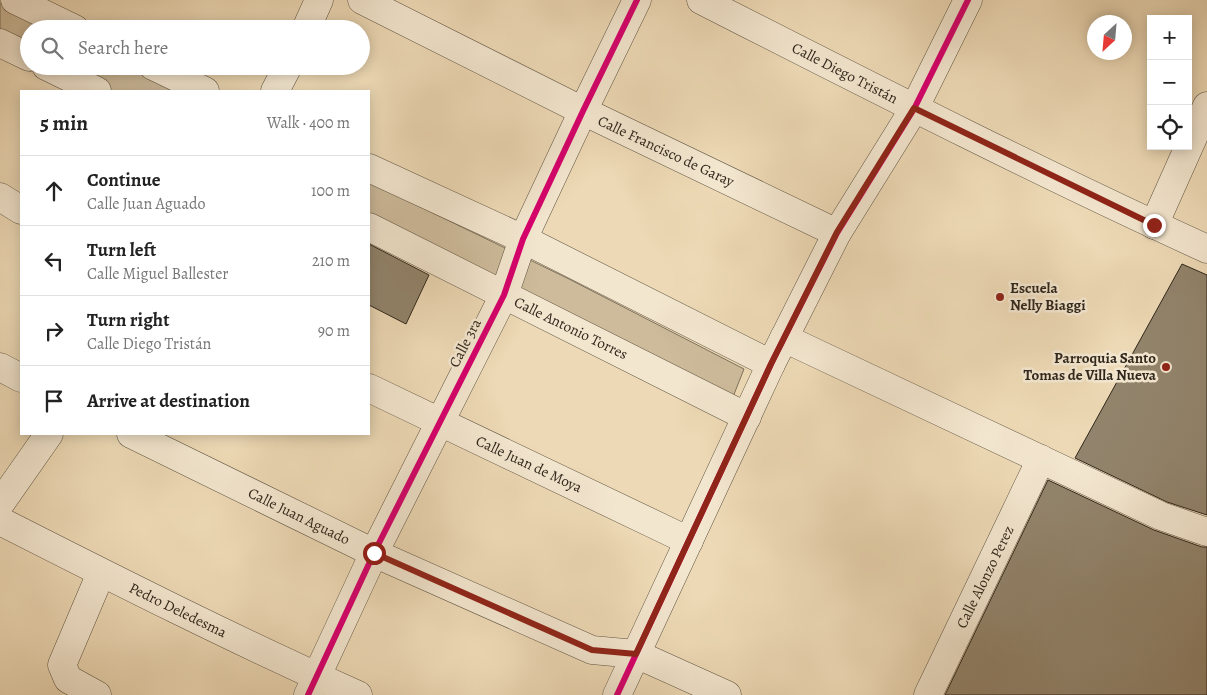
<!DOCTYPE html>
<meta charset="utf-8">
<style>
body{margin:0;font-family:Alegreya,serif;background:#f6f6f6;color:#222}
.controls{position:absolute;right:15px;top:15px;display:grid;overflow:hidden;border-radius:0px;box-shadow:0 2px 12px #0003}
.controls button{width:45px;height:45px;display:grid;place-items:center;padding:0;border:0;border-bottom:1px solid #e0e0e0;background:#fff;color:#222;font:25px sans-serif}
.compass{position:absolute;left:1087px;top:15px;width:45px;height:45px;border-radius:50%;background:#fff;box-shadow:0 2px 12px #0003;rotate:206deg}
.stop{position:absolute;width:15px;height:15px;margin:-11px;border:4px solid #8f2418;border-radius:50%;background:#fff}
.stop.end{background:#8f2418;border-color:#fff;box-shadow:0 1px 5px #0008}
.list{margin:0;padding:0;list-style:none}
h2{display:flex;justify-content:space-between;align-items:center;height:65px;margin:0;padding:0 20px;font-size:21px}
h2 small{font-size:16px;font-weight:400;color:#767676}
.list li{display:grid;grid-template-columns:32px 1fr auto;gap:15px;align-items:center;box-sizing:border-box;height:70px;padding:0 20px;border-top:1px solid #e0e0e0}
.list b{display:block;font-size:19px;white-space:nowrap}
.list p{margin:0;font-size:16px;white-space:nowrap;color:#767676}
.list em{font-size:16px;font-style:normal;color:#767676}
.icon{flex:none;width:28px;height:28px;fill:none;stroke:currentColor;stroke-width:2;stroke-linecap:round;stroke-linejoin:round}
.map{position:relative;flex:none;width:1207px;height:695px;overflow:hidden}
.search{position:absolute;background:#fff;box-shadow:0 2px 12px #0003;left:20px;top:20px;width:350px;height:55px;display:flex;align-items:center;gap:12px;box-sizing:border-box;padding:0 18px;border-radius:28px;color:#767676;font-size:19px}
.panel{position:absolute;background:#fff;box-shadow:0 2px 12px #0003;left:20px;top:90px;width:350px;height:345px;border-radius:0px}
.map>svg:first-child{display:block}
</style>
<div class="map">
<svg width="1207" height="695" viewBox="0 0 1207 695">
<rect width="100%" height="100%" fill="#edd9b5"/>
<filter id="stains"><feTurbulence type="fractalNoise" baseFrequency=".004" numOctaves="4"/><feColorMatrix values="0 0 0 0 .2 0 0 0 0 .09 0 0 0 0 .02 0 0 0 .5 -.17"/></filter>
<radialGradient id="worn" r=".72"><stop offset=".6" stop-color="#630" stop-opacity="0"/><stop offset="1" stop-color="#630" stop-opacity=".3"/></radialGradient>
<g fill="#cdbb9b" stroke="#7e715c">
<path d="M0 3 54 29H29V57L0 43Z"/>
<path d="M47 66H131L182 91H97Z"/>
<path d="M369 182 567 278 744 369 729 407 369 227Z"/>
</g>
<g fill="#92846c" stroke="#30271c">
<path d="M369 244 429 275 406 324 369 305Z"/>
<path d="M1182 264 1207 275V515L1167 502 1075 458Z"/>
<path d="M1048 480 1154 530 1202 547H1207V695H945Z"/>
</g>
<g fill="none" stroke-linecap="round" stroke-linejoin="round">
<defs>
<g id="minor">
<path d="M15 0 75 29"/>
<path d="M362 0 583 111 837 233"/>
<path d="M701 0C868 85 1036 171 1207 249"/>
<path d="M306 29 319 0"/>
<path d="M0 43 29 57"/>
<path d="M46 66 97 91"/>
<path d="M153 66 205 91"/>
<path d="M275 91 288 66"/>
<path d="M369 168 523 239 771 364"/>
<path d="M0 197 21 210"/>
<path d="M1154 225 1207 106"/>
<path d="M369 227 747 417"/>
<path d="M784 338 1161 516 1207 532"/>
<path d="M0 367 21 378"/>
<path d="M369 388 689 541"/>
<path d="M131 434 374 553 592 650 636 654 727 695"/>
<path d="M0 504 49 434"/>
<path d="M0 521C118 581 237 641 358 695"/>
<path d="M97 695 68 679 62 665 101 573"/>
<path d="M308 695 374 553 504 295 523 239 583 111 637 0"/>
<path d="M617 695 771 364 837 233 914 109 968 0"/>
<path d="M928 695 1041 459"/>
</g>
</defs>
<use href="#minor" stroke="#5f5442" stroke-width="29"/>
<use href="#minor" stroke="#f3e6cf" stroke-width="28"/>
<defs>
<g id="cycleway">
<path d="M308 695 374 553 504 295 523 239 583 111 637 0"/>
<path d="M617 695 771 364 837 233 914 109 968 0"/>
</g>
</defs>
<use href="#cycleway" stroke="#f3e6cf" stroke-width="9"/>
<use href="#cycleway" stroke="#d6006c" stroke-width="6"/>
</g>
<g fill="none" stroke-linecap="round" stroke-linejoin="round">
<path stroke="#8f2418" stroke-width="6" d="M374 553 592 650 636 654 771 364 837 232 914 108 1154 225"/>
</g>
<g fill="#8f2418" stroke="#f3e6cf" stroke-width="2">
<circle cx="1000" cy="297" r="5"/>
<circle cx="1166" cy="367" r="5"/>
</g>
<g text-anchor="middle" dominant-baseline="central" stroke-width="5" stroke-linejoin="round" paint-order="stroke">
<g font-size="15" fill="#30271c" stroke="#f3e6cf">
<text transform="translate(845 73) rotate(27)">Calle Diego Tristán</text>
<text transform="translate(666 151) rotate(25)">Calle Francisco de Garay</text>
<text transform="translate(571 328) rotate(26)">Calle Antonio Torres</text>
<text transform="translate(465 343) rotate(-63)">Calle 3ra</text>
<text transform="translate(529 464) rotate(25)">Calle Juan de Moya</text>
<text transform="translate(299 516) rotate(26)">Calle Juan Aguado</text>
<text transform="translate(985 577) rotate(-64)">Calle Alonzo Perez</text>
<text transform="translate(178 610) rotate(26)">Pedro Deledesma</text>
</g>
<g font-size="15" font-weight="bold" fill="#30271c" stroke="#f3e6cf" text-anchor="start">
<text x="1010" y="288">Escuela<tspan x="1010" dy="17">Nelly Biaggi</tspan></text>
<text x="1156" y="358" text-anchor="end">Parroquia Santo<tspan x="1156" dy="17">Tomas de Villa Nueva</tspan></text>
</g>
</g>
<rect width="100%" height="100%" filter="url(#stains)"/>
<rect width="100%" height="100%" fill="url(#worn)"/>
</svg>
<div class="controls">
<button>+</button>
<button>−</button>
<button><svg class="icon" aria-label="locate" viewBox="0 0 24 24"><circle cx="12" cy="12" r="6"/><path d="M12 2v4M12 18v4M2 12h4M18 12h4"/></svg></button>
</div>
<svg class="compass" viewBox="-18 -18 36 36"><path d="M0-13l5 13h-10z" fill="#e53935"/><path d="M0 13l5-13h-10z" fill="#767676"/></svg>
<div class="stop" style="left:374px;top:553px"></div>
<div class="stop end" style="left:1154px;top:225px"></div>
<div class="search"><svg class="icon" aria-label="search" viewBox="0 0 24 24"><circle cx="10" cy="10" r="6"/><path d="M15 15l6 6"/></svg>Search here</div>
<section class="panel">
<h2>5 min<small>Walk · 400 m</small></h2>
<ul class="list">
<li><svg class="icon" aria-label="ahead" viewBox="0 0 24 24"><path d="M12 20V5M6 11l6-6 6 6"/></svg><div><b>Continue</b><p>Calle Juan Aguado</p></div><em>100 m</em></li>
<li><svg class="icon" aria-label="left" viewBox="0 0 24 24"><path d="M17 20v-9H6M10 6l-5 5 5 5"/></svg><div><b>Turn left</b><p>Calle Miguel Ballester</p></div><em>210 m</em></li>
<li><svg class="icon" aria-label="right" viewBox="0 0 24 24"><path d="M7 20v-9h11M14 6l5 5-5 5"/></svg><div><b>Turn right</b><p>Calle Diego Tristán</p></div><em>90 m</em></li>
<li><svg class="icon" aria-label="arrive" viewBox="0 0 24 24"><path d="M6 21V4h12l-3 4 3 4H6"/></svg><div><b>Arrive at destination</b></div></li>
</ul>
</section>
</div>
